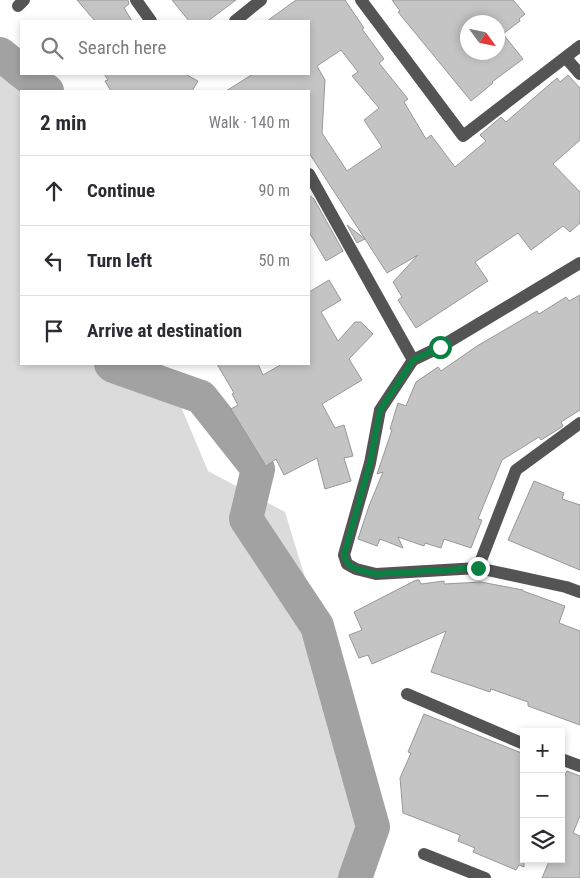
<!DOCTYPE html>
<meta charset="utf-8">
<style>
body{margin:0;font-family:"Roboto Condensed",sans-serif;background:#f2f2f3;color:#2b2b33}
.controls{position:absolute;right:15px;bottom:15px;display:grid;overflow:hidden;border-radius:0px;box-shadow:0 2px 8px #0003}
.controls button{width:45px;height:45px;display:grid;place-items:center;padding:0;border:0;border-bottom:1px solid #e1e1e2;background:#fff;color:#2b2b33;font:25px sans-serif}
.compass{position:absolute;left:460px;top:15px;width:45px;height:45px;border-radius:50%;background:#fff;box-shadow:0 2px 8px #0003;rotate:123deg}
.stop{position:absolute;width:15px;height:15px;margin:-11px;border:4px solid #0b8043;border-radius:50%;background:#fff}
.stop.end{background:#0b8043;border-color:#fff;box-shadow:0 1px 5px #0008}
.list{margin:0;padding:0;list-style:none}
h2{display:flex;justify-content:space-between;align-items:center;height:65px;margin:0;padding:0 20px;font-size:21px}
h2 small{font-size:16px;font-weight:400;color:#7c7c81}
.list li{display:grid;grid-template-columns:32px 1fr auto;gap:15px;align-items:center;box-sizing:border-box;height:70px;padding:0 20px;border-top:1px solid #e1e1e2}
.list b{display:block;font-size:19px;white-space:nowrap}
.list em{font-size:16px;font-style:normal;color:#7c7c81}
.icon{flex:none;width:28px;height:28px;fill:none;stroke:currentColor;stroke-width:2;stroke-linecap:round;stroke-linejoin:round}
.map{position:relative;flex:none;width:580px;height:878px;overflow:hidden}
.search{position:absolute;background:#fff;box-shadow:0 2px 8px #0003;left:20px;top:20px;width:290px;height:55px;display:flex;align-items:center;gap:12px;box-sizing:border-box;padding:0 18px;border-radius:0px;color:#7c7c81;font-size:19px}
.panel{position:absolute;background:#fff;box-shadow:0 2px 8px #0003;left:20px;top:90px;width:290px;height:275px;border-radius:0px}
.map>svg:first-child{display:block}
</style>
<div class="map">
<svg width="580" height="878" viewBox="0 0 580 878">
<rect width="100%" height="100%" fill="#fff"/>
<path fill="#dbdbdb" d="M0 41 21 58V74H39L59 91H21V364H163L208 471 285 512 382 829 374 878H0Z"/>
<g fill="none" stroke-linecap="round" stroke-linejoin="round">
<g stroke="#a2a2a2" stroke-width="34">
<path d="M0 54 21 71"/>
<path d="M25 74 47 91"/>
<path d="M111 364 113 366 201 397 258 469 246 519 317 626 373 827 355 878"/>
</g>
</g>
<g fill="#c4c4c4" stroke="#989898" fill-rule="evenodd">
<path d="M77 0H128L129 4 124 8 132 21H95Z"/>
<path d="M172 0H236L208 21H189Z"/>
<path d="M296 0H345L364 28 362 29 384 59 379 63 408 99 404 102 426 139 431 135 455 167 486 141 480 135 501 117 506 122 557 78 560 82 568 75 580 88V140L553 164 580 192V223L570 232 563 226 531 250 518 233 475 262 488 281 416 328 398 300 402 297 393 282 418 255 387 273 365 239 357 243 347 225 365 239 309 153V91H226L253 74H309V21H267ZM341 50 358 72 352 76 379 108 364 120 382 147 347 171 322 133 325 80 317 66Z"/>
<path d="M392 0H513L525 14 519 19 520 21 503 34 523 59 492 82 493 83 471 101 398 12 400 11ZM468 22H498V52H468Z"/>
<path d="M104 74H185L198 81 192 91H111L105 81 108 80Z"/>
<path d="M309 195 314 199 343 251 326 261 309 232Z"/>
<path d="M329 280 341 300 321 312 338 341 355 322H361L373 334 349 359 362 380 322 404 335 428 344 425 353 456 344 458 351 481 325 489 317 458 284 475 276 459 266 466 231 409 238 405 232 394 234 393 217 364H258L263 375 282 364H309V292Z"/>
<path d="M580 295V410L561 422 563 426 554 432 541 440 539 437 502 460 478 519 482 520 471 548 444 539 441 548 425 543 424 546 398 537 403 548 380 539 377 546 358 539 369 506 383 472 377 474 392 430 390 429 398 403 406 406 416 382 438 367 441 371 477 346 537 311 539 314 566 297 569 301Z"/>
<path d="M534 481 564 493 562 499 580 505V570L508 540Z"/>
<path d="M416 580H419L421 584 444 581V584L481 582 523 590V591L565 606 559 623 580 631V725L528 706V702L491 689 490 692 431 672 446 631 372 664 368 655 359 658 349 635 362 630 354 612Z"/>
<path d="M424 714 524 754V867L519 865 516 870 473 852 475 848 458 841 460 835 403 813 400 778 411 753 408 752Z"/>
<path d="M567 771 580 776V816L573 833 580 836V878H542L550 859H561V784Z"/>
</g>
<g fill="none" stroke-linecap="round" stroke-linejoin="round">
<g stroke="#545454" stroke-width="12">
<path d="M136 0 151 21"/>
<path d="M361 0 463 136 580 46"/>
<path d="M18 6 24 0"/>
<path d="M235 21 261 0"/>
<path d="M566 58 580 74"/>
<path d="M309 174 413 360"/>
<path d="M580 263 440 347 413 360 380 410 370 463 344 555 347 564 356 569 376 574 478 568 566 587 580 592"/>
<path d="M478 568 516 470 580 423"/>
<path d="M407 694 524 744"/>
<path d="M561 759 580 766"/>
<path d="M424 854 485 878"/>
</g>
</g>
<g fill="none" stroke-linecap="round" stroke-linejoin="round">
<path stroke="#0b8043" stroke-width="6" d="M440 347 413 360 380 410 370 463 344 555 348 564 356 569 376 574 478 568"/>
</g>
</svg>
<div class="controls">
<button>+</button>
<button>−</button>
<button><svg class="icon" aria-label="layers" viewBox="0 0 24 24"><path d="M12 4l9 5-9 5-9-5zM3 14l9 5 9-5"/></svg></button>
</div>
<svg class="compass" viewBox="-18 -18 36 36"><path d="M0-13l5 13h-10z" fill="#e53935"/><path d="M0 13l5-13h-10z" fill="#7c7c81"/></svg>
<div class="stop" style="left:440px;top:347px"></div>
<div class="stop end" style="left:478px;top:568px"></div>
<div class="search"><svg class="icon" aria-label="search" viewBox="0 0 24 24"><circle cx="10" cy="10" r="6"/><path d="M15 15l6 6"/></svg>Search here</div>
<section class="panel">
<h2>2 min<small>Walk · 140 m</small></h2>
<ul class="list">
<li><svg class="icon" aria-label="ahead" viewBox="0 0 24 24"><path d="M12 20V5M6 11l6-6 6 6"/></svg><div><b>Continue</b></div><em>90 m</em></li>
<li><svg class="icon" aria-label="left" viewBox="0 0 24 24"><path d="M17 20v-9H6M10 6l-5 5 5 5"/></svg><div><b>Turn left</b></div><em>50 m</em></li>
<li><svg class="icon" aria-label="arrive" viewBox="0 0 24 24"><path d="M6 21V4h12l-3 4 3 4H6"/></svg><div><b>Arrive at destination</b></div></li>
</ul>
</section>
</div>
